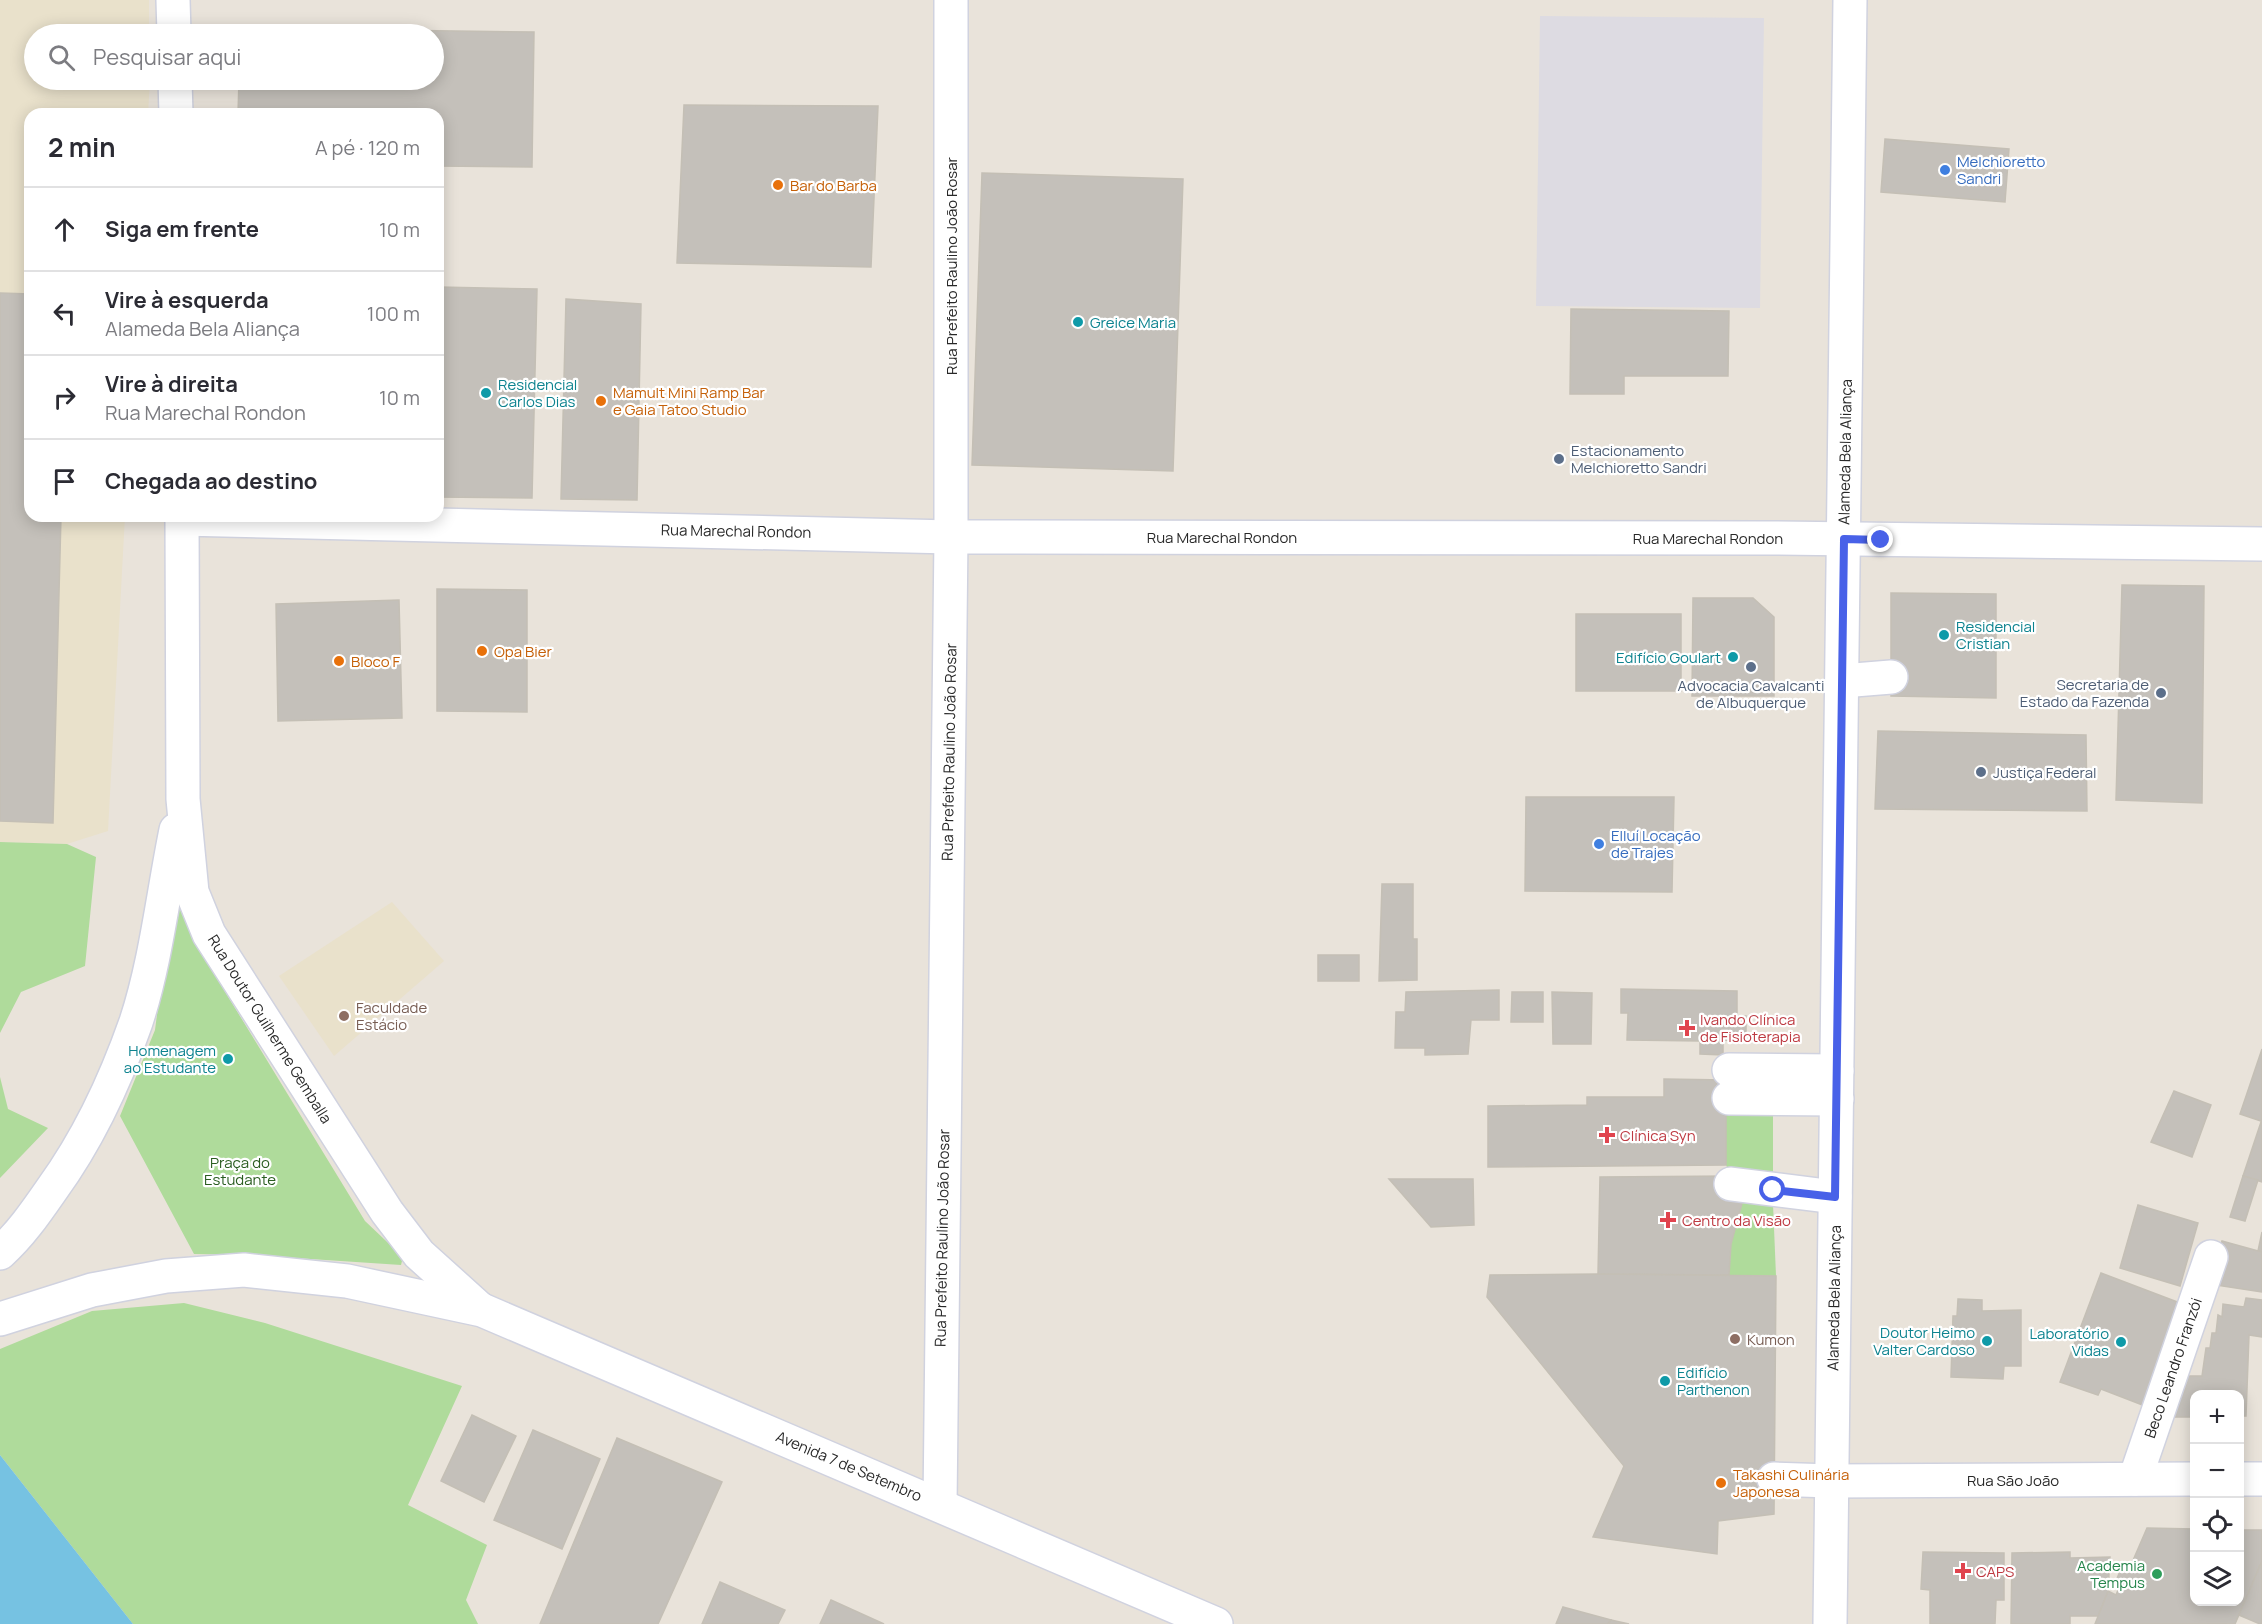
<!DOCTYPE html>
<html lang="pt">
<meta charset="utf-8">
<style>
body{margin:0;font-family:Manrope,sans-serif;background:#f2f2f3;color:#2b2b33}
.controls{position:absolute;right:18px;bottom:18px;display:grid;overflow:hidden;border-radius:12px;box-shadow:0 3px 15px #0003}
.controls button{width:54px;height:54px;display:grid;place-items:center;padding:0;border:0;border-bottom:2px solid #e1e1e2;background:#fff;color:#2b2b33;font:30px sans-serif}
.stop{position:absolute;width:18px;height:18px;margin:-14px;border:4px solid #4861e8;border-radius:50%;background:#fff}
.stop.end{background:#4861e8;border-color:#fff;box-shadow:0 2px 6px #0008}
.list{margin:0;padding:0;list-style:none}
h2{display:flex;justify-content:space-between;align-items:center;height:78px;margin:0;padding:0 24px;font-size:26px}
h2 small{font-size:20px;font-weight:400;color:#7c7c81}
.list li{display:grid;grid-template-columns:39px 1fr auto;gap:18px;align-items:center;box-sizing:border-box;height:84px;padding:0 24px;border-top:2px solid #e1e1e2}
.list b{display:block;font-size:22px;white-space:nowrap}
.list p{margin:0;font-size:20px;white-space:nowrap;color:#7c7c81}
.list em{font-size:20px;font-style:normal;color:#7c7c81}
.icon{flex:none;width:33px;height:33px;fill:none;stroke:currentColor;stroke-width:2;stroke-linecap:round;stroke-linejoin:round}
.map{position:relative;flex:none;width:2262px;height:1624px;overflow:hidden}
.search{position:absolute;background:#fff;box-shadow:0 3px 15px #0003;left:24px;top:24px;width:420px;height:66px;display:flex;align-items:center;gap:15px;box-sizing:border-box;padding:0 21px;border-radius:33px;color:#7c7c81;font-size:22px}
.panel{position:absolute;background:#fff;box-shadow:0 3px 15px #0003;left:24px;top:108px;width:420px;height:414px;border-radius:18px}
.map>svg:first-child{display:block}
</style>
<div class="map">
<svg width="2262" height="1624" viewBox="0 0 2262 1624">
<rect width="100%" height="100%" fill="#e9e3da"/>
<path fill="#dddbe2" d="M1540 16 1764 18 1760 308 1536 306Z"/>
<g fill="#e9e1cb">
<path d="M0 0H149V34H34V80H150L148 114H30V516H125L108 831 67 844 0 842Z"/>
<path d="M392 902 444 961 334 1056 279 976Z"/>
</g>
<g fill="#afdb9b">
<path d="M0 842 67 844 96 857 85 966 21 992 0 1033Z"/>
<path d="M175 875 182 878 196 944 365 1221 403 1257 401 1265 251 1255 194 1254 120 1116 155 1030Z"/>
<path d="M0 1077 8 1109 48 1128 0 1178Z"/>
<path d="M1726 1103 1773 1109V1178L1731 1176 1726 1165Z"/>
<path d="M1744 1196 1773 1204 1776 1276 1729 1275 1731 1244Z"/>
<path d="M184 1303 265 1323 462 1386 408 1505 487 1545 466 1600 478 1624H133L0 1455V1349L92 1311Z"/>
</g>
<path fill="#76c2e2" d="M0 1454V1455L133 1624H0Z"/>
<g fill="#c4c0ba" stroke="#c4bfb5" stroke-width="1.5">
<path d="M240 28 534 32 532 167 438 166V114H238L239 80H434V34H240Z"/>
<path d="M684 105 878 106 871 267 677 263Z"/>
<path d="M1885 139 2009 149 2005 202 1881 192Z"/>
<path d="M982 173 1183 179 1173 471 972 465Z"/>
<path d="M438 287 537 289 532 498 438 497Z"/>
<path d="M0 293 30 294V516H61L53 823 0 821Z"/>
<path d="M566 299 641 304 637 500 561 499Z"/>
<path d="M1571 309 1729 311 1728 376H1624V394H1570Z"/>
<path d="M2122 585 2204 586 2202 803 2116 800Z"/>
<path d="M437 589 527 590V712L437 711Z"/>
<path d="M1891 593 1996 594V698L1891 696Z"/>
<path d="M1693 598H1753L1774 617V696H1692Z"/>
<path d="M399 600 402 718 278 721 276 604Z"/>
<rect x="1576" y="614" width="105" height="77"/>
<path d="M1878 731 2086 735 2087 811 1875 809Z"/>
<path d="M1526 797H1674L1672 892 1525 891Z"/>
<path d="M1382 884H1413V939H1417V980L1379 981Z"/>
<rect x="1318" y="955" width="41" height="26"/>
<path d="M1621 989 1737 991V1016H1746V1041L1723 1040V1055L1700 1054V1041L1627 1040 1628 1013H1621Z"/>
<path d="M1499 990V1020H1471L1468 1054 1425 1055V1048H1395L1396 1012H1405L1406 992Z"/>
<path d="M1512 992H1543V1022H1511Z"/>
<path d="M1552 992 1592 993 1591 1044H1553Z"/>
<path d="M2262 1049V1119L2261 1121 2240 1114Z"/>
<path d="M1664 1079 1726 1080V1165L1488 1167V1106L1587 1105V1097H1664Z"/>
<path d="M2174 1091 2211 1105 2192 1157 2151 1142Z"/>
<path d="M2262 1119V1182L2243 1176Z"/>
<path d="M1731 1176 1744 1196 1731 1244 1729 1275 1598 1274 1600 1177Z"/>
<path d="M2243 1176 2258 1180 2245 1221 2230 1217Z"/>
<path d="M1389 1179H1473L1474 1225 1431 1227Z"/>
<path d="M2138 1205 2198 1223 2180 1286 2120 1268Z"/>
<path d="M2262 1232V1252L2258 1251Z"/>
<path d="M2222 1241 2262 1252V1292L2209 1284Z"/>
<path d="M2101 1273 2180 1303 2145 1406 2101 1389 2098 1395 2060 1382Z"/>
<path d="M1598 1274 1776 1276 1774 1514 1718 1521 1717 1554 1593 1537 1624 1466 1487 1297 1490 1275Z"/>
<path d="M2246 1298 2262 1300V1337L2249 1335 2246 1416H2240V1394H2194V1417H2173L2180 1392H2184L2188 1376H2202L2206 1348H2210L2212 1333H2216L2218 1315 2222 1317 2223 1304 2244 1307Z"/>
<path d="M1958 1299 1982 1300V1311L2021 1310V1366H2004L2003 1379 1951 1377 1953 1316H1957Z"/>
<path d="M472 1415 516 1436 484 1502 441 1481Z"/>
<path d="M533 1430 600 1459 562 1549 494 1520Z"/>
<path d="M617 1438 722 1482 658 1624H540Z"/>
<path d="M2147 1528 2194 1529V1602H2240V1530H2262V1561L2235 1624H2095L2108 1591 2116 1595 2120 1585 2115 1583 2124 1562 2131 1565Z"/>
<path d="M1923 1552 2004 1553V1600H1996L1995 1624H1930V1590L1921 1589Z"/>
<path d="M2070 1552V1558L2110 1557 2108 1591 2098 1616H2070V1624H2011L2012 1553Z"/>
<path d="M2262 1561V1624H2260L2239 1615Z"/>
<path d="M720 1582 785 1610 778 1624H702Z"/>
<path d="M831 1600 884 1624H820Z"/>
<path d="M1563 1607 1611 1620 1608 1624H1556Z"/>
<path d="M1611 1620 1629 1624H1608Z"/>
</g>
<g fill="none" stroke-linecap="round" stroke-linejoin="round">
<defs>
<g id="minor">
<path d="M173 0 174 34"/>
<path d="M175 80 176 114"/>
<path d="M182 516 183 799 192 892 209 934 387 1212 419 1254 480 1309"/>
<path d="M182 519 951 537 1774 538 2262 544"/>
<path d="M1842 681 1891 677"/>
<path d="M1729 1070 1837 1071"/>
<path d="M1729 1098 1837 1099"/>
<path d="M1731 1184 1835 1197"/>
<path d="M0 1253C21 1234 36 1212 52 1189 89 1138 115 1082 136 1022 156 961 163 894 176 830"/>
<path d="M0 1319 92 1290 166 1276 244 1270 347 1281 482 1310 1216 1624"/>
<path d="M1774 1479 1831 1481 2194 1479"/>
<path d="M2135 1479 2211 1257"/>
<path d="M2240 1479H2262"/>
<path d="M940 1505 951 537V0"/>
<path d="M1830 1624 1850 0"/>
</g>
</defs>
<use href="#minor" stroke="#d0d2df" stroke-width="36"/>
<use href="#minor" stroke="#fff" stroke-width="33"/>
</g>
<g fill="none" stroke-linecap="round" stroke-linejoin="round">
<path stroke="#4861e8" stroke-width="8" d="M1773 1190 1835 1197 1844 539 1881 540"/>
</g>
<g fill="#3f7fe0" stroke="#fff" stroke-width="2">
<circle cx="1945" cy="170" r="6"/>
<circle cx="1599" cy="844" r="6"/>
</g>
<g fill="#e8710a" stroke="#fff" stroke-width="2">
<circle cx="778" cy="185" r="6"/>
<circle cx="601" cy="401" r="6"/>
<circle cx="482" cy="651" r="6"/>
<circle cx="339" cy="661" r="6"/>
<circle cx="1721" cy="1483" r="6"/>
</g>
<g fill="#0f9aa8" stroke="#fff" stroke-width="2">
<circle cx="1078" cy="322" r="6"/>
<circle cx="486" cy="393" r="6"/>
<circle cx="1944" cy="635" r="6"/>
<circle cx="1733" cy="657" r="6"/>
<circle cx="228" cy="1059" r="6"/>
<circle cx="1987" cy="1341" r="6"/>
<circle cx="2121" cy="1342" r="6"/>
<circle cx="1665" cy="1381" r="6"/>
</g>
<g fill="#5c6f8a" stroke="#fff" stroke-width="2">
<circle cx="1559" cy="459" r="6"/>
<circle cx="1751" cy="667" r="6"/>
<circle cx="2161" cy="693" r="6"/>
<circle cx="1981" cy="772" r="6"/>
</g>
<g fill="#8d6e63" stroke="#fff" stroke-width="2">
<circle cx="344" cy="1016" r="6"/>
<circle cx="1735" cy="1339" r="6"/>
</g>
<g fill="#e0444e" stroke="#fff" stroke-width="2">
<path d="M1684 1019h6v6h6v6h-6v6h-6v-6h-6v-6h6z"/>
<path d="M1604 1126h6v6h6v6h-6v6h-6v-6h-6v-6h6z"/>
<path d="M1665 1211h6v6h6v6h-6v6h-6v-6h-6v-6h6z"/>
<path d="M1960 1562h6v6h6v6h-6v6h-6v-6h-6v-6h6z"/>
</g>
<circle fill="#2e9e5b" stroke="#fff" stroke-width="2" cx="2157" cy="1574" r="6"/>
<g text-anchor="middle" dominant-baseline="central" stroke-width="4.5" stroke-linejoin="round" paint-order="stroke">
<g font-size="15" fill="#366cbe" stroke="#fff" text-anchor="start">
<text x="1957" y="161">Melchioretto<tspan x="1957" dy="17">Sandri</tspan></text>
<text x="1611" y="835">Elluí Locação<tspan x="1611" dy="17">de Trajes</tspan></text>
</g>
<g font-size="15" fill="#c56008" stroke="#fff" text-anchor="start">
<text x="790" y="185">Bar do Barba</text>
<text x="613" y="392">Mamult Mini Ramp Bar<tspan x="613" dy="17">e Gaia Tatoo Studio</tspan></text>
<text x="494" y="651">Opa Bier</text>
<text x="351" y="661">Bloco F</text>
<text x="1733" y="1474">Takashi Culinária<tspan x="1733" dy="17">Japonesa</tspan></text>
</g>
<g font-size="15" fill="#282828" stroke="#fff">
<text transform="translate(951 266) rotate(-90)">Rua Prefeito Raulino João Rosar</text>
<text transform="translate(1845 452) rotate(-89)">Alameda Bela Aliança</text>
<text transform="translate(736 531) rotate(1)">Rua Marechal Rondon</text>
<text x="1222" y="537">Rua Marechal Rondon</text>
<text x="1708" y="538">Rua Marechal Rondon</text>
<text transform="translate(949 752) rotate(-89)">Rua Prefeito Raulino João Rosar</text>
<text transform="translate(270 1029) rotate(58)">Rua Doutor Guilherme Gemballa</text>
<text transform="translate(942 1238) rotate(-89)">Rua Prefeito Raulino João Rosar</text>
<text transform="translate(1834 1298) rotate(-89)">Alameda Bela Aliança</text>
<text transform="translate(2173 1368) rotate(-71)">Beco Leandro Franzói</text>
<text transform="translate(849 1466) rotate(23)">Avenida 7 de Setembro</text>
<text x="2013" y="1480">Rua São João</text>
</g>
<g font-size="15" fill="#0d838f" stroke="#fff" text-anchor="start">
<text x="1090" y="322">Greice Maria</text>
<text x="498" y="384">Residencial<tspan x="498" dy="17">Carlos Dias</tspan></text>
<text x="1956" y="626">Residencial<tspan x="1956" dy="17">Cristian</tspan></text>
<text x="1721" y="657" text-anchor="end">Edifício Goulart</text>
<text x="216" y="1050" text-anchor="end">Homenagem<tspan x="216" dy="17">ao Estudante</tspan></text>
<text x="1975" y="1332" text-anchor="end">Doutor Heimo<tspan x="1975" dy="17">Valter Cardoso</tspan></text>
<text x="2109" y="1333" text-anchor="end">Laboratório<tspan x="2109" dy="17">Vidas</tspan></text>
<text x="1677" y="1372">Edifício<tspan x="1677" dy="17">Parthenon</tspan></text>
</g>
<g font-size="15" fill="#4e5e75" stroke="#fff" text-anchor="start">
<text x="1571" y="450">Estacionamento<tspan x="1571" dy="17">Melchioretto Sandri</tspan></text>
<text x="2149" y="684" text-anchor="end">Secretaria de<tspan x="2149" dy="17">Estado da Fazenda</tspan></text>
<text x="1751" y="685" text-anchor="middle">Advocacia Cavalcanti<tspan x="1751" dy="17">de Albuquerque</tspan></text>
<text x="1993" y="772">Justiça Federal</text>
</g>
<g font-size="15" fill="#785e54" stroke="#fff" text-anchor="start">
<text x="356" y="1007">Faculdade<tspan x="356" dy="17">Estácio</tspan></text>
<text x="1747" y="1339">Kumon</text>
</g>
<g font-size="15" fill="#be3a42" stroke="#fff" text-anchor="start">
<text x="1700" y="1019">Ivando Clínica<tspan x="1700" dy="17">de Fisioterapia</tspan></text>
<text x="1620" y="1135">Clínica Syn</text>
<text x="1682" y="1220">Centro da Visão</text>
<text x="1976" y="1571">CAPS</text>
</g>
<g font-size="15" fill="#2a5d20" stroke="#fff">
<text x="240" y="1162">Praça do<tspan x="240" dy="17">Estudante</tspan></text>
</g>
<g font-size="15" fill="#27864d" stroke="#fff" text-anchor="end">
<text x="2145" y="1565">Academia<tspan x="2145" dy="17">Tempus</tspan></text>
</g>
</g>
</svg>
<div class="controls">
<button>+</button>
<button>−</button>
<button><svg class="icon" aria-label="locate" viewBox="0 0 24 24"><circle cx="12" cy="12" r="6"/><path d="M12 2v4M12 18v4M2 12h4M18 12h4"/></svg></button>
<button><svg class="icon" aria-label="layers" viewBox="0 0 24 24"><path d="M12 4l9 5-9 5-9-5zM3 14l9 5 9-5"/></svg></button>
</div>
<div class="stop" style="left:1773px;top:1190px"></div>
<div class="stop end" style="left:1881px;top:540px"></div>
<div class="search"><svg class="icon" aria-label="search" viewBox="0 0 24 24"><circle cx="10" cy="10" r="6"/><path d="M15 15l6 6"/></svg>Pesquisar aqui</div>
<section class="panel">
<h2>2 min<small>A pé · 120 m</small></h2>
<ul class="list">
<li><svg class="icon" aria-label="ahead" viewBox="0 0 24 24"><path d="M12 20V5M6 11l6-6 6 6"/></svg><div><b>Siga em frente</b></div><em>10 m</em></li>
<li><svg class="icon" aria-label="left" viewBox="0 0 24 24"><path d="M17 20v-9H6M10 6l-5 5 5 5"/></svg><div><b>Vire à esquerda</b><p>Alameda Bela Aliança</p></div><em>100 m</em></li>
<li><svg class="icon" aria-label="right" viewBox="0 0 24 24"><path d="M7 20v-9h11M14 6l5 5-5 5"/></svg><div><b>Vire à direita</b><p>Rua Marechal Rondon</p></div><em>10 m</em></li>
<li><svg class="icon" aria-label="arrive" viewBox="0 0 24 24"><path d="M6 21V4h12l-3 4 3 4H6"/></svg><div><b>Chegada ao destino</b></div></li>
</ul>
</section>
</div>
